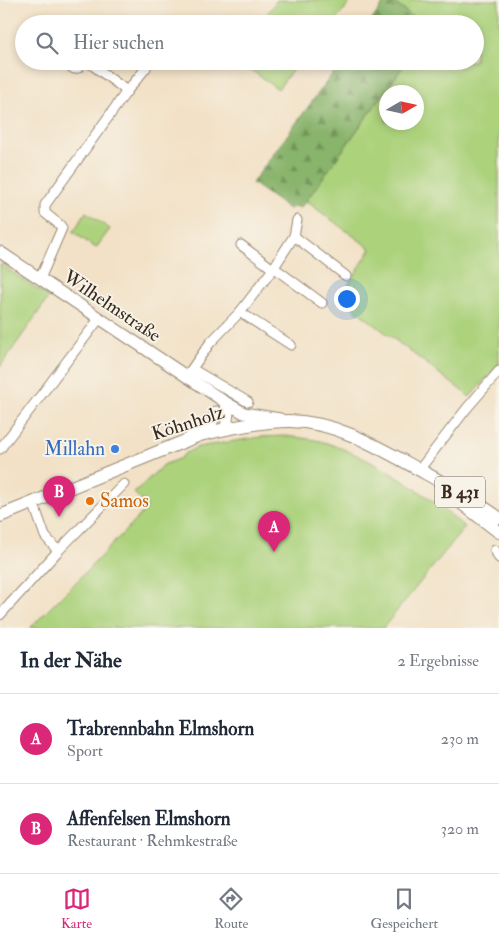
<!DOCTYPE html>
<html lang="de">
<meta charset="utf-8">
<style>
body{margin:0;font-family:"IM FELL Double Pica",serif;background:#f6f6f7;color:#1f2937}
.compass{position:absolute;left:379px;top:85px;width:45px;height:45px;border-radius:50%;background:#fff;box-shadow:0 2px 8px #0003;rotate:81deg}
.you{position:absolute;left:346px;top:298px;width:18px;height:18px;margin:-12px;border:4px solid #fff;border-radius:50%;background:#1a73e8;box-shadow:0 0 0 8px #1a73e833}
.badge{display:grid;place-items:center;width:32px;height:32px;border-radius:50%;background:#db2777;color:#fff;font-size:16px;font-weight:700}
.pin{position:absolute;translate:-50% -41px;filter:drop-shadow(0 1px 2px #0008)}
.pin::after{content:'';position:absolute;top:26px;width:18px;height:15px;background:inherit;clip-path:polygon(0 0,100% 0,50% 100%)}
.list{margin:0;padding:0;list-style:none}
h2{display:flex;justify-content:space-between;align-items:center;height:65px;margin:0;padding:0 20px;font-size:21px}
h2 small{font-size:16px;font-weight:400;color:#747a83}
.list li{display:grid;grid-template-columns:32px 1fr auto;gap:15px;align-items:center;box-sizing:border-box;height:90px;padding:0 20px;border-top:1px solid #e0e1e3}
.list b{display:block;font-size:19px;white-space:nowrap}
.list p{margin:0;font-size:16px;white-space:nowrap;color:#747a83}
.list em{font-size:16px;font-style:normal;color:#747a83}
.icon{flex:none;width:28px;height:28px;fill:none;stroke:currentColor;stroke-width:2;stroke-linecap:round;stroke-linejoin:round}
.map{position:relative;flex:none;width:499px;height:628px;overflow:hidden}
.search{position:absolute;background:#fff;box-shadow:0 2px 8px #0003;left:15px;right:15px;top:15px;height:55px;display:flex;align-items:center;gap:12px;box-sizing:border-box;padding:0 18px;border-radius:28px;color:#747a83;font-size:19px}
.sheet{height:245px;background:#fff}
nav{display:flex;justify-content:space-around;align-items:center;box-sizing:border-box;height:70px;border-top:1px solid #e0e1e3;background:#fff;font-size:14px;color:#747a83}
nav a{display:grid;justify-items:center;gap:2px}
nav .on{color:#db2777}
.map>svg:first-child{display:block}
</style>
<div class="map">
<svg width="499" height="628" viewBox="0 0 499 628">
<defs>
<pattern id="forest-firs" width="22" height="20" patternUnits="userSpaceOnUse" patternTransform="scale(1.25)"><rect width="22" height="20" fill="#89b46c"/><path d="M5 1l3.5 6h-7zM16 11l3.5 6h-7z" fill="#719358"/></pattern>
</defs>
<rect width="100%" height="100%" fill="#f7f3e8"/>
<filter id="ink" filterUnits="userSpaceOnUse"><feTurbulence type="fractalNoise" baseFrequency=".02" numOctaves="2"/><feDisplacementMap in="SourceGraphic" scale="10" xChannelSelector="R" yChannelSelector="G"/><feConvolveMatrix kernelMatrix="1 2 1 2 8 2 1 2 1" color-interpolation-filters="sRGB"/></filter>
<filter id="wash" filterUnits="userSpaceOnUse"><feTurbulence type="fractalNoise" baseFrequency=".0096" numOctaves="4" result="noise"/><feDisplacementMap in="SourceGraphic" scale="20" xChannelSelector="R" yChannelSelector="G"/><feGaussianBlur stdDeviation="1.12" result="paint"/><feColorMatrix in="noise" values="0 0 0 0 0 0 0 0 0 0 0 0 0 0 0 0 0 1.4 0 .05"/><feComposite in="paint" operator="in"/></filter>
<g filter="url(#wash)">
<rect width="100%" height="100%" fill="#f2e1c6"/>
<g fill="#acd27c" stroke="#747e4d" fill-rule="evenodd">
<path d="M277 0H352L333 24H260Z"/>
<path d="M390 0H499V364L470 397 340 298 371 249 306 201 407 61H475V24H423ZM386 92H416V122H386Z"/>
<path d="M238 61H299L278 89Z"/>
<path d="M86 212 110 229 96 248 73 232Z"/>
<path d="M0 264 49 297 0 367Z"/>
<path d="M286 436C296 438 306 438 316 440 357 450 408 482 441 507 449 514 457 521 465 527L383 628H30L81 577 148 507 134 493 163 465 181 458 184 454 198 447 260 437Z"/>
</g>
<g fill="url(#forest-firs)" stroke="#626f45">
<path d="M386 0H390L423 24H369Z"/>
<path d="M342 61H407L306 201 300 208 295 206 289 209 252 183Z"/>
</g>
</g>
<g filter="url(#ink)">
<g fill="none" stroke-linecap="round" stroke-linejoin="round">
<defs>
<g id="minor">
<path d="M67 61 68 65 74 69 78 68 84 61"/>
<path d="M87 61 127 91"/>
<path d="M294 236 346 276"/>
<path d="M241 245 273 269 277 270 322 303"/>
<path d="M40 279 62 228 60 225 45 213V205L127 91 146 68"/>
<path d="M240 312 291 345"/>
<path d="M192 369 248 402"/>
<path d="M186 377 210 343 240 312 273 269 294 236 297 220"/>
<path d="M0 449 99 319"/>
<path d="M419 470 467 408 499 371"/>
<path d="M33 502 45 536 58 551"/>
<path d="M495 550 499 558"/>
<path d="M0 615 58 551 124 484"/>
</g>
<g id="secondary">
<path d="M0 252 225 402 244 413 280 419"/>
<path d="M225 402 228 413 226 428"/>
<path d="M191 436 212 422 216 412"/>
</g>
<g id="primary">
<path d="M447 492 499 532"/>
<path d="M0 516 200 435C228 428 261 421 290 421 337 422 378 447 418 469 445 484 473 499 499 518"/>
</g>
</defs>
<use href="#minor" stroke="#968672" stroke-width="11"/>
<use href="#secondary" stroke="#968672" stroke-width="13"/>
<use href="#primary" stroke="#968672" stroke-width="14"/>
<use href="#minor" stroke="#fff" stroke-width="9"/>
<use href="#secondary" stroke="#fff" stroke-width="11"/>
<use href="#primary" stroke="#fff" stroke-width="12"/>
</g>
</g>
<circle fill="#3f7fe0" stroke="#f7f3e8" stroke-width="2" cx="115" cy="449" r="5"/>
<circle fill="#e8710a" stroke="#f7f3e8" stroke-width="2" cx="90" cy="501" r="5"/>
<g text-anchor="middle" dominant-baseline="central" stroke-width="4" stroke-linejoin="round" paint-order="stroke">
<rect fill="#f7f3e8" stroke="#73665b" stroke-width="1" x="435" y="476.5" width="50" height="31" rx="4"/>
<g font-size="18" font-weight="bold" fill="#3b2a1e">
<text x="460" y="492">B 431</text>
</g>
<g font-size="19" fill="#3b2a1e" stroke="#f7f3e8">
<text transform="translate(112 306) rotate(34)">Wilhelmstraße</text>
<text transform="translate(188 423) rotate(-18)">Köhnholz</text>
</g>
<g font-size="19" fill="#366cbe" stroke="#f7f3e8" text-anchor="end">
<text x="105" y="449">Millahn</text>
</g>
<g font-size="19" fill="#c56008" stroke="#f7f3e8" text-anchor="start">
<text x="100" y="501">Samos</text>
</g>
</g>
</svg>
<svg class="compass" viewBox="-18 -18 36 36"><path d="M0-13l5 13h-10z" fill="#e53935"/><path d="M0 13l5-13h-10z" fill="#747a83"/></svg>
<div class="you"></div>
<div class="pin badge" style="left:274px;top:552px">A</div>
<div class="pin badge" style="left:59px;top:517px">B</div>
<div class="search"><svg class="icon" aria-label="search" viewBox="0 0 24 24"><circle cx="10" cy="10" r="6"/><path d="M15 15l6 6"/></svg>Hier suchen</div>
</div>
<section class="sheet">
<h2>In der Nähe<small>2 Ergebnisse</small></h2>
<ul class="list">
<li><span class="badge">A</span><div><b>Trabrennbahn Elmshorn</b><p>Sport</p></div><em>230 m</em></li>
<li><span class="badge">B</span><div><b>Affenfelsen Elmshorn</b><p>Restaurant · Rehmkestraße</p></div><em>320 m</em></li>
</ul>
</section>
<nav>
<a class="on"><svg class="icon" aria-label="map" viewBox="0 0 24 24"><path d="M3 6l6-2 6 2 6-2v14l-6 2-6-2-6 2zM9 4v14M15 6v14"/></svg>Karte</a>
<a><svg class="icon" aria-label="directions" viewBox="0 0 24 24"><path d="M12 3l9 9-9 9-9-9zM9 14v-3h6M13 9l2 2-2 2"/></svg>Route</a>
<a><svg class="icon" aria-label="saved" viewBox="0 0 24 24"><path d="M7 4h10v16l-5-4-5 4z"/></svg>Gespeichert</a>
</nav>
